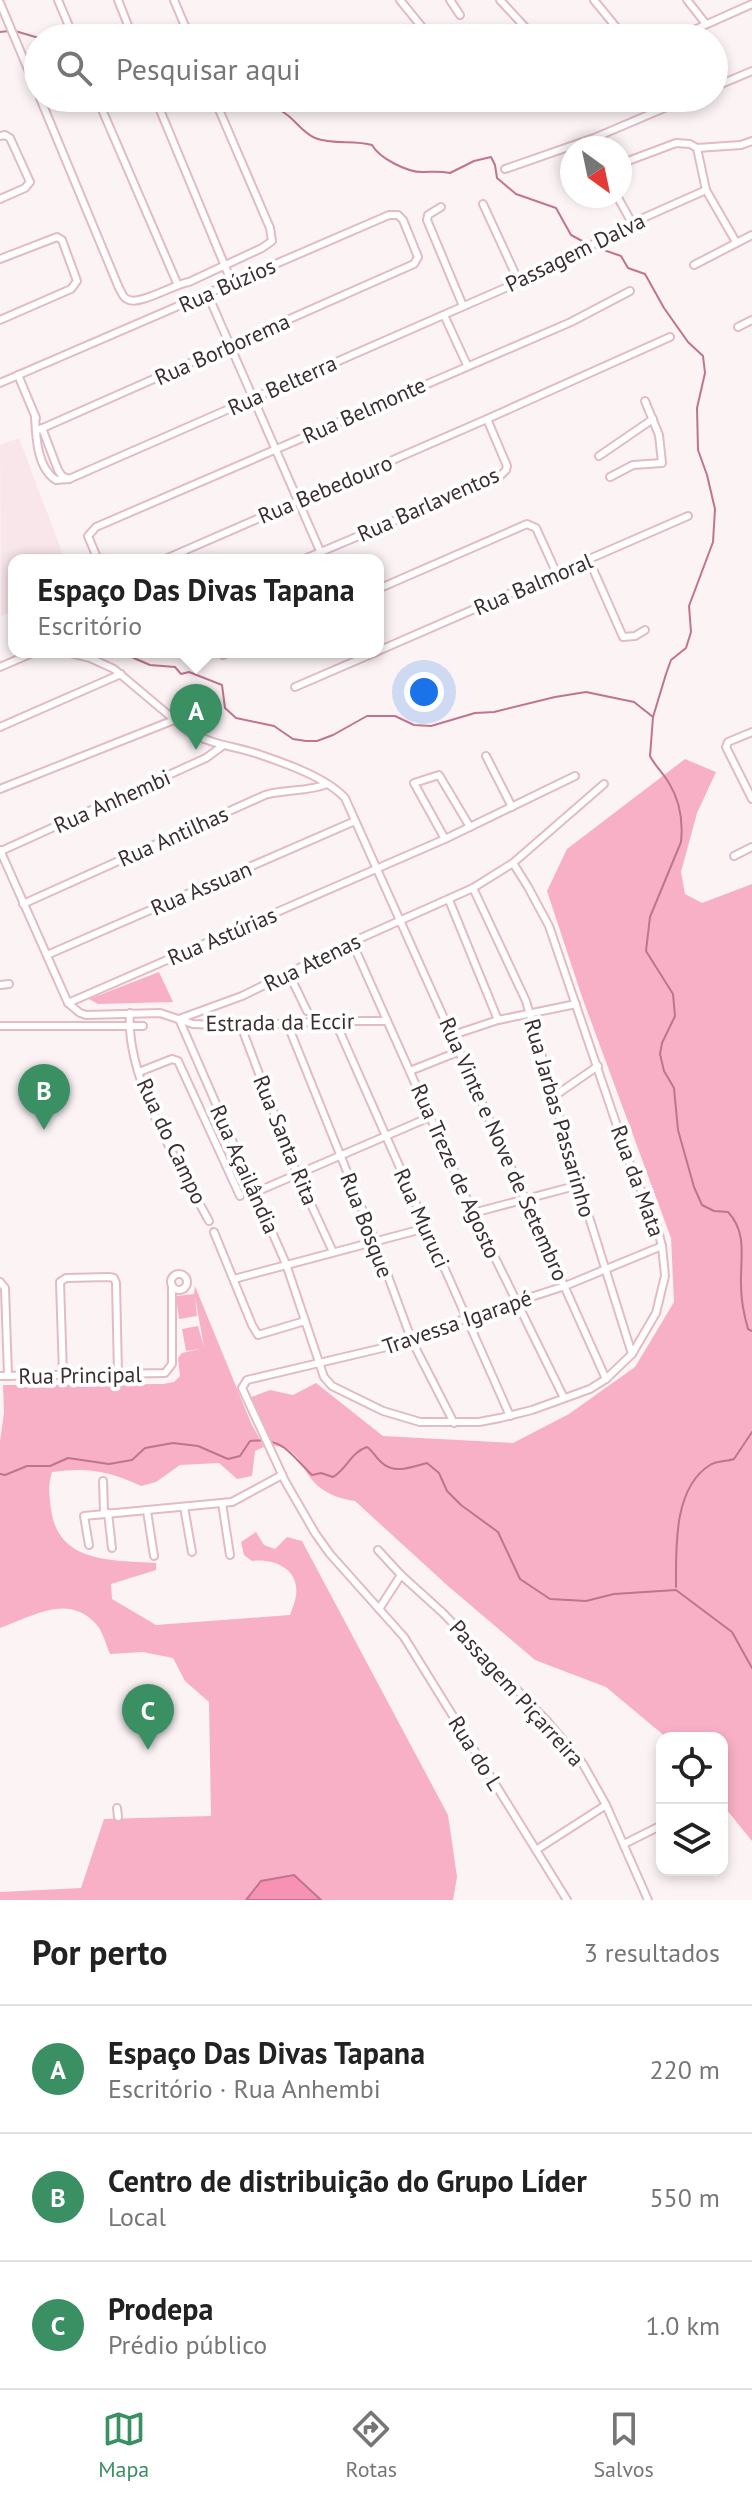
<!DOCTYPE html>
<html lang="pt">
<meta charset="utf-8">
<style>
body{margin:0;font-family:"PT Sans",sans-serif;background:#f6f6f6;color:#222}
.controls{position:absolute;right:24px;bottom:24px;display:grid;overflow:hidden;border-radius:16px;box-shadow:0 4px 12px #0003}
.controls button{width:72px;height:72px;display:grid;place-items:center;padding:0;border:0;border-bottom:2px solid #e0e0e0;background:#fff;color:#222;font:40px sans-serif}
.compass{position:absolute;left:560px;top:136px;width:72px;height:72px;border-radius:50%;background:#fff;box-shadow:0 4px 12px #0003;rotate:147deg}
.you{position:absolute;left:424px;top:692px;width:28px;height:28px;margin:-20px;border:6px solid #fff;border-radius:50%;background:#1a73e8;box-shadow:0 0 0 12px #1a73e833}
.badge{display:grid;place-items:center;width:52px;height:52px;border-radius:50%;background:#3a8f63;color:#fff;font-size:26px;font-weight:700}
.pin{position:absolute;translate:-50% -66px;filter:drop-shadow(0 2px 4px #0008)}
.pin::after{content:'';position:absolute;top:42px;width:28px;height:24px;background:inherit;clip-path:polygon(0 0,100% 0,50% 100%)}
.popup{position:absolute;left:8px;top:554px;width:376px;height:104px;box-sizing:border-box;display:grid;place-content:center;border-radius:16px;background:#fff;filter:drop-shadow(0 2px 6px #0005);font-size:26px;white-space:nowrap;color:#767676}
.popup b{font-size:30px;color:#222}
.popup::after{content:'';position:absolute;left:50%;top:100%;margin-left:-16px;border:16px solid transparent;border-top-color:#fff}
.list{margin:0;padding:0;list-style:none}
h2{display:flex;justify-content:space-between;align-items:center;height:104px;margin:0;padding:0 32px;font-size:34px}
h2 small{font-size:26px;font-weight:400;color:#767676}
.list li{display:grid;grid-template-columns:52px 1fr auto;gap:24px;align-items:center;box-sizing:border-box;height:128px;padding:0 32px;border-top:2px solid #e0e0e0}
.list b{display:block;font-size:30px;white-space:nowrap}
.list p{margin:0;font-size:26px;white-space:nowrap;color:#767676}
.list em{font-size:26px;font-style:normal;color:#767676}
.icon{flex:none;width:44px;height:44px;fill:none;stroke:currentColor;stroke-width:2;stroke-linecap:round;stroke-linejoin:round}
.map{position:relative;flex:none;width:752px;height:1900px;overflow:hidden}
.search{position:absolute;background:#fff;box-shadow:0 4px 12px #0003;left:24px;right:24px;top:24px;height:88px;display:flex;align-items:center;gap:20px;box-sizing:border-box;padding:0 28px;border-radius:44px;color:#767676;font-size:30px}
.sheet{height:488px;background:#fff}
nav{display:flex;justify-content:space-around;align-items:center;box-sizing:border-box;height:112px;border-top:2px solid #e0e0e0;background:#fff;font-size:22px;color:#767676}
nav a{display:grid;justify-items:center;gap:4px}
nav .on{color:#3a8f63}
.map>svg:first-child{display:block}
</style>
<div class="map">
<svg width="752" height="1900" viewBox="0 0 752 1900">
<rect width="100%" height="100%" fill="#fcf3f5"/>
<path fill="#f9e6eb" d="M19 438 65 560H14V610L1 616 0 445Z"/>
<g fill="#f8b0c6">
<path d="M685 759 716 772 697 813 681 872 685 894 702 903 752 884V1841L722 1804V1738H667L606 1687 535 1660 448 1586 355 1501C341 1499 329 1495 318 1486 298 1468 304 1449 271 1445L251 1397 270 1390 293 1395 316 1383 383 1436 513 1443 569 1414 635 1367 674 1302 671 1238 582 997 547 891 567 849Z"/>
<path d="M159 972 173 1002 98 1004 89 999Z"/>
<path d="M195 1286 251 1423 264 1447 255 1451 252 1476 237 1479 219 1463 180 1465 156 1482 141 1486C110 1471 87 1467 52 1472 48 1485 49 1495 51 1509 58 1564 113 1560 156 1563V1570L111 1584 112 1599 156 1625 290 1615C292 1609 295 1602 296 1596 300 1569 274 1558 252 1561L244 1555 241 1542 256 1532 264 1545 275 1549 287 1537 302 1541 448 1815 457 1877 453 1900H0V1892L81 1888 104 1819 211 1816 209 1702 185 1681 173 1658 143 1652 110 1654C106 1645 103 1631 96 1624 68 1593 33 1616 0 1628V1441L4 1413 3 1385 163 1384 174 1382 180 1376 178 1358 182 1353 200 1349 186 1351 182 1329 198 1326 204 1347 195 1297 197 1316 179 1319 176 1296 194 1294Z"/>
</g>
<path fill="#f892b4" stroke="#c0748d" stroke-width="2" d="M294 1875 321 1900H246L261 1881Z"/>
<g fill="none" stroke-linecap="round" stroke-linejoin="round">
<g stroke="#c0748d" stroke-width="2">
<path d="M15 31 39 38"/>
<path d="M0 32 9 31"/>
<path d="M258 98C267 104 278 108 286 114 296 121 303 133 315 138 333 145 354 140 372 145 379 158 408 173 424 172 434 172 439 171 450 173L474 161 491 157 495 165 497 178 516 194 556 208 571 235 586 243"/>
<path d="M592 246 621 256 628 268 645 274 664 308 688 342 703 356 705 373 697 408 698 450 707 475 715 509 713 542 689 606 691 632 686 648 671 660 666 674 653 717 650 756C655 766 664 774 669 783 680 801 683 823 681 842L650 917 646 951 673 994 675 1016 662 1043 660 1054 664 1071 674 1088 678 1130 694 1187 702 1205 714 1211 728 1212C748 1233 740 1260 741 1285 741 1300 744 1315 748 1329L752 1331"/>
<path d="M120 652 150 665 175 667 181 674 189 672 222 685 225 708 236 718 274 726 293 739 306 741H317L333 735 367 716H395L414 725 431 726 475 713 494 712 555 697 586 692 634 702 653 717"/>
<path d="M0 1474 5 1475 27 1466H50L68 1458 109 1464 132 1460 145 1448 173 1443 198 1446 228 1459 240 1456 250 1441C284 1437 290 1454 312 1475L321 1473 333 1477C347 1469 351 1452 367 1447 373 1451 375 1457 381 1462 394 1475 412 1467 427 1463L439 1473 447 1491 461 1505 498 1532 520 1579 550 1599 586 1601 614 1594 676 1590 732 1632 752 1668"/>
<path d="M676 1587C676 1549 673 1488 710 1465 718 1460 726 1462 734 1459L752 1432"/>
</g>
<defs>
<g id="minor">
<path d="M58 0 74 38"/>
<path d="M118 0 133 38"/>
<path d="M174 0 190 38"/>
<path d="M400 0 426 32"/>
<path d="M450 0 460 15"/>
<path d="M500 0 535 38"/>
<path d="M594 0 625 38"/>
<path d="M687 0 706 24"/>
<path d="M0 3 38 93"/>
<path d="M159 38 186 27"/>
<path d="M676 38 752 4"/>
<path d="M714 87 752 71"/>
<path d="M40 98 119 288C121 291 123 298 127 299 138 307 174 284 189 282L262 248 272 241 270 228 214 98"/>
<path d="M97 98 177 283"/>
<path d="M132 98 216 103"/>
<path d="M155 98 232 283"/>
<path d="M0 136 5 135 10 138 30 182 25 188 0 199"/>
<path d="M697 148 706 190 736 242"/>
<path d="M620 164 676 143 690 144 697 148 741 145 752 141"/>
<path d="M505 169 594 138 688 98"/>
<path d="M617 196 632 223"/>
<path d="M483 204 519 282"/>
<path d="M441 207 428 215 427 220 463 306"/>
<path d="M0 259 57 237 62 240 77 281 71 289 0 320"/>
<path d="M694 265 752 235"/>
<path d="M208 295 324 560"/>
<path d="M444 315 467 365"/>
<path d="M738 327 752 320"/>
<path d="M18 375 36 418"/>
<path d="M0 383 389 215H398L403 220 418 257 414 264 36 431"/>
<path d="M35 416C36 437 37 468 56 480L69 479 544 271 632 223 706 190"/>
<path d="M487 419 670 337"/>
<path d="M42 428 58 470 62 476 69 479"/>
<path d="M599 456 653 419"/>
<path d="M610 477 633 465 662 463 659 435 645 401"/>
<path d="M98 560 88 536 96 527 571 322 630 291"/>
<path d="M163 560 487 419 507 466 506 470 500 476 302 560"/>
<path d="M589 560 623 637 635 636 645 630"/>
<path d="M378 589 527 524 536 528 557 574"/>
<path d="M378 651 688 516"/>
<path d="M66 652 90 658 114 669 189 732C211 744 232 746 255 753 282 762 326 777 345 798L606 1379"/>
<path d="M223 655 230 652"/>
<path d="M0 667 35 652"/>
<path d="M295 687 376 652"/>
<path d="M0 727 121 674"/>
<path d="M752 732 728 742 726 747 752 799"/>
<path d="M486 756 512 807"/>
<path d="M0 789 174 720"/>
<path d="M445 839 414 783 439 775 470 827"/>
<path d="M0 850 68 1003 80 1013 86 1015 160 1013 193 1024 241 1026 335 1021H387"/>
<path d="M1 851 206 758 221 747"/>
<path d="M734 856 752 847"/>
<path d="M513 863 528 887 549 926 631 1167 657 1227 662 1246 665 1276 656 1313 632 1354 606 1379 590 1389 532 1410 500 1418 479 1422H420L383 1411 332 1386 324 1377 286 1264 179 1019 242 996 352 942 473 888 513 863 604 784"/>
<path d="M473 888 526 1001 579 1185 632 1354"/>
<path d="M449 900 498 1020"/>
<path d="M23 904 265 795C285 789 308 792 327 784"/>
<path d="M352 942 473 1213 564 1398"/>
<path d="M47 955 355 821"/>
<path d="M289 974 307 1011"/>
<path d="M0 985 9 984"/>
<path d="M68 1003 445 839 575 776"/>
<path d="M130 1013C125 1077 179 1165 209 1221"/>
<path d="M335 1021 510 1416"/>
<path d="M287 1023 375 1241 412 1341 454 1423"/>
<path d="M0 1026H143"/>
<path d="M241 1026 297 1174 333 1252"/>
<path d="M453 1035 498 1020 576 1004"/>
<path d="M410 1071 460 1051"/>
<path d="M139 1072 172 1059 178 1061 240 1196"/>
<path d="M553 1097 598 1066"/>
<path d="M256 1192 430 1117"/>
<path d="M473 1213 579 1185"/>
<path d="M214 1232 252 1325 258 1335 305 1321"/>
<circle cx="179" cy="1282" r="8"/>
<path d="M234 1279 426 1228"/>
<path d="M0 1282 5 1288 8 1376"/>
<path d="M63 1375 60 1282 66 1278 109 1277 114 1278 116 1283 118 1374"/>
<path d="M0 1376 165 1373 172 1364V1285"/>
<path d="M103 1481 104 1513"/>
<path d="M222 1503 230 1555"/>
<path d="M184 1507 192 1552"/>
<path d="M147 1511 154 1556"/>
<path d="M108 1513 112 1548"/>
<path d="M89 1545 84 1516 232 1502 282 1475"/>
<path d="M378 1550 401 1575 443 1613 547 1721 583 1764 606 1805 648 1900"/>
<path d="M379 1609 401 1575"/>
<path d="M661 1753 662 1754"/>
<path d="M117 1808 118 1817"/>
<path d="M624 1844 662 1825"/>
<path d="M536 1850 606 1805"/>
<path d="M567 1900 404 1637 330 1554 315 1533 285 1481 242 1388 247 1380 412 1341 466 1318 565 1286 662 1246"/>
</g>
</defs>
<use href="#minor" stroke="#e2bbc6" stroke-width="10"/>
<use href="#minor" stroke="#fff" stroke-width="6"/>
</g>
<g text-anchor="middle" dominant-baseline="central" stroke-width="8" stroke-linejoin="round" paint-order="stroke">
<g font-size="22" fill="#3d2e32" stroke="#fff">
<text transform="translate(575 252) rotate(-26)">Passagem Dalva</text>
<text transform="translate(227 285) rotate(-24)">Rua Búzios</text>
<text transform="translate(222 349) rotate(-24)">Rua Borborema</text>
<text transform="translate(282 385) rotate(-24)">Rua Belterra</text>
<text transform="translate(364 410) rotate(-24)">Rua Belmonte</text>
<text transform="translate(325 489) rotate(-23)">Rua Bebedouro</text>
<text transform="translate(428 504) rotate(-24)">Rua Barlaventos</text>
<text transform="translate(533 584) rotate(-23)">Rua Balmoral</text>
<text transform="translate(112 801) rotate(-24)">Rua Anhembi</text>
<text transform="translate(173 836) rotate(-24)">Rua Antilhas</text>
<text transform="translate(201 888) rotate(-23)">Rua Assuan</text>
<text transform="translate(222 936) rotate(-23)">Rua Astúrias</text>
<text transform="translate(312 962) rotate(-26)">Rua Atenas</text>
<text transform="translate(280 1022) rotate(-1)">Estrada da Eccir</text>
<text transform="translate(560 1118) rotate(74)">Rua Jarbas Passarinho</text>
<text transform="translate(286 1140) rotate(68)">Rua Santa Rita</text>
<text transform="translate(172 1141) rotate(65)">Rua do Campo</text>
<text transform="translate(504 1149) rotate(66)">Rua Vinte e Nove de Setembro</text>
<text transform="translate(245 1169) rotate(66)">Rua Açailândia</text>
<text transform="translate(456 1171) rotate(66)">Rua Treze de Agosto</text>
<text transform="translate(638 1181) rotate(70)">Rua da Mata</text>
<text transform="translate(422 1218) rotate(66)">Rua Muruci</text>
<text transform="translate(367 1225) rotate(69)">Rua Bosque</text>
<text transform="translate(457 1322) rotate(-19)">Travessa Igarapé</text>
<text transform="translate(80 1375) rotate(-1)">Rua Principal</text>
<text transform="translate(517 1693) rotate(48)">Passagem Piçarreira</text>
<text transform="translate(476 1753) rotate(58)">Rua do L</text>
</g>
</g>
</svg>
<div class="controls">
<button><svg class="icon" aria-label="locate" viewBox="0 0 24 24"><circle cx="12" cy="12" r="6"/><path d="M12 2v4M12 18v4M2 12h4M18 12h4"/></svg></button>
<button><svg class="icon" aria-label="layers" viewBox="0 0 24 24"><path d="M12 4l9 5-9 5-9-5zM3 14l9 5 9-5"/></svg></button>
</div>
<svg class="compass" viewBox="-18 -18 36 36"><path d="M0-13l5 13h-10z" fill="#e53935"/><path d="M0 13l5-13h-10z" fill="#767676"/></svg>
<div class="you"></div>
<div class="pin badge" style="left:196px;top:750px">A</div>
<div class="popup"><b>Espaço Das Divas Tapana</b>Escritório</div>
<div class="pin badge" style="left:44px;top:1130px">B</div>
<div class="pin badge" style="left:148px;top:1750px">C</div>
<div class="search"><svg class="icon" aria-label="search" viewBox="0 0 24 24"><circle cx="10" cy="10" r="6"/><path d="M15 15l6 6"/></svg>Pesquisar aqui</div>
</div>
<section class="sheet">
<h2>Por perto<small>3 resultados</small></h2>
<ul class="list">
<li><span class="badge">A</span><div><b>Espaço Das Divas Tapana</b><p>Escritório · Rua Anhembi</p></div><em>220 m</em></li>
<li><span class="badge">B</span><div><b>Centro de distribuição do Grupo Líder</b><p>Local</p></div><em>550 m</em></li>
<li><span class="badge">C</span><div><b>Prodepa</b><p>Prédio público</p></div><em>1.0 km</em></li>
</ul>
</section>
<nav>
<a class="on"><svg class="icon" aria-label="map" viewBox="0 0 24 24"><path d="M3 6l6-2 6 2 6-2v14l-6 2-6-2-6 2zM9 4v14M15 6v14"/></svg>Mapa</a>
<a><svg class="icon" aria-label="directions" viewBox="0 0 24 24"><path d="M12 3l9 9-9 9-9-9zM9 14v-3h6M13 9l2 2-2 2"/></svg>Rotas</a>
<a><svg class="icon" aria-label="saved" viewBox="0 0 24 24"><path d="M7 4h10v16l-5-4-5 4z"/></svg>Salvos</a>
</nav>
